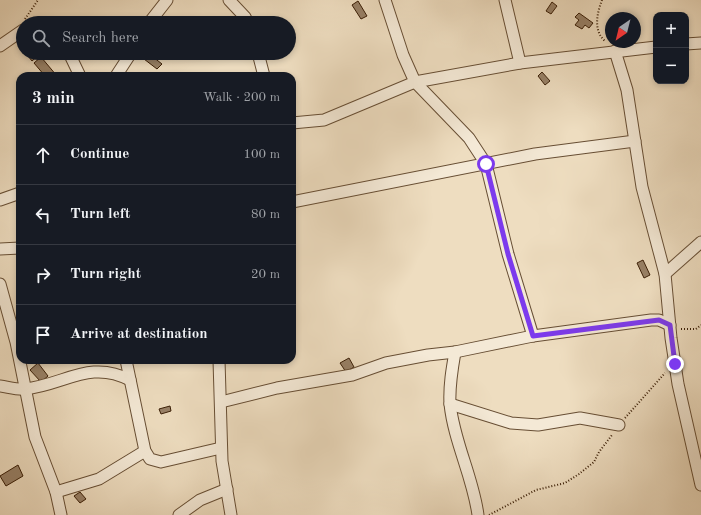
<!DOCTYPE html>
<meta charset="utf-8">
<style>
body{margin:0;font-family:"Old Standard TT",serif;background:#242831;color:#f1f3f6}
.controls{position:absolute;right:12px;top:12px;display:grid;overflow:hidden;border-radius:8px;box-shadow:0 2px 6px #0003}
.controls button{width:36px;height:36px;display:grid;place-items:center;padding:0;border:0;border-bottom:1px solid #363941;background:#171b24;color:#f1f3f6;font:20px sans-serif}
.compass{position:absolute;left:605px;top:12px;width:36px;height:36px;border-radius:50%;background:#171b24;box-shadow:0 2px 6px #0003;rotate:215deg}
.stop{position:absolute;width:12px;height:12px;margin:-9px;border:3px solid #7c3aed;border-radius:50%;background:#fff}
.stop.end{background:#7c3aed;border-color:#fff;box-shadow:0 1px 4px #0008}
.list{margin:0;padding:0;list-style:none}
h2{display:flex;justify-content:space-between;align-items:center;height:52px;margin:0;padding:0 16px;font-size:17px}
h2 small{font-size:13px;font-weight:400;color:#9ea1a6}
.list li{display:grid;grid-template-columns:26px 1fr auto;gap:12px;align-items:center;box-sizing:border-box;height:60px;padding:0 16px;border-top:1px solid #363941}
.list b{display:block;font-size:15px;white-space:nowrap}
.list em{font-size:13px;font-style:normal;color:#9ea1a6}
.icon{flex:none;width:22px;height:22px;fill:none;stroke:currentColor;stroke-width:2;stroke-linecap:round;stroke-linejoin:round}
.map{position:relative;flex:none;width:701px;height:515px;overflow:hidden}
.search{position:absolute;background:#171b24;box-shadow:0 2px 6px #0003;left:16px;top:16px;width:280px;height:44px;display:flex;align-items:center;gap:10px;box-sizing:border-box;padding:0 14px;border-radius:22px;color:#9ea1a6;font-size:15px}
.panel{position:absolute;background:#171b24;box-shadow:0 2px 6px #0003;left:16px;top:72px;width:280px;height:292px;border-radius:12px}
.map>svg:first-child{display:block}
</style>
<div class="map">
<svg width="701" height="515" viewBox="0 0 701 515">
<rect width="100%" height="100%" fill="#eeddc0"/>
<filter id="stains"><feTurbulence type="fractalNoise" baseFrequency=".005" numOctaves="4"/><feColorMatrix values="0 0 0 0 .2 0 0 0 0 .09 0 0 0 0 .02 0 0 0 .5 -.17"/></filter>
<radialGradient id="worn" r=".72"><stop offset=".6" stop-color="#630" stop-opacity="0"/><stop offset="1" stop-color="#630" stop-opacity=".3"/></radialGradient>
<g fill="#988167" stroke="#3a1e06">
<path d="M358 1 367 16 361 19 352 5Z"/>
<path d="M552 2 557 6 551 14 546 11Z"/>
<path d="M579 13 593 23 589 28 585 25 582 29 575 25 579 20 575 17Z"/>
<path d="M32 53H41L32 61 28 56Z"/>
<path d="M148 53 162 64 157 69 144 59Z"/>
<path d="M41 57 57 76H45L34 63Z"/>
<path d="M542 72 550 81 545 85 538 76Z"/>
<path d="M643 260 650 275 644 278 637 263Z"/>
<path d="M349 358 354 367 346 372 340 363Z"/>
<path d="M38 363 48 376 41 382 30 370Z"/>
<path d="M170 406 171 411 161 414 159 409Z"/>
<path d="M18 465 23 476 6 486 0 476Z"/>
<path d="M80 492 86 499 80 503 74 496Z"/>
</g>
<g fill="none" stroke-linecap="round" stroke-linejoin="round">
<defs>
<g id="minor">
<path d="M229 0 245 17 248 23"/>
<path d="M385 0 403 55 415 82 469 138 486 164 508 254 533 336"/>
<path d="M505 0 520 63"/>
<path d="M149 23 167 0"/>
<path d="M686 44 701 43"/>
<path d="M0 46 23 30"/>
<path d="M615 51 627 90 642 187 665 274 671 338 678 384 701 485"/>
<path d="M69 53 80 76"/>
<path d="M258 53 264 76"/>
<path d="M116 76 131 53"/>
<path d="M292 123 324 120 415 82 520 63 656 47"/>
<path d="M0 200 20 193"/>
<path d="M292 202 535 154 635 141"/>
<path d="M0 249 20 248"/>
<path d="M665 274 701 242"/>
<path d="M0 284 16 342 35 437 56 492 61 515"/>
<path d="M455 352C452 369 449 386 450 404 454 442 473 477 478 515"/>
<path d="M126 360 145 451 150 459 161 462 221 448"/>
<path d="M219 360 222 461 231 515"/>
<path d="M0 386C8 387 17 390 25 389 64 385 90 359 130 380"/>
<path d="M221 402 277 388 352 375 386 363 428 355 455 352 533 336 651 320H659L670 325"/>
<path d="M450 404 511 423 538 425 580 418 619 425"/>
<path d="M56 492 99 479 145 451"/>
<path d="M179 515 200 500 227 489"/>
</g>
</defs>
<use href="#minor" stroke="#674e34" stroke-width="13"/>
<g stroke="#3a1e06" stroke-width="2" stroke-dasharray="1 2" stroke-linecap="butt">
<path d="M602 0C597 13 593 31 605 41"/>
<path d="M25 19 38 0"/>
<path d="M681 329H696L701 325"/>
<path d="M625 418 665 373"/>
<path d="M489 515 536 490 565 483 579 474 594 462 599 452 612 435"/>
</g>
<use href="#minor" stroke="#f4e9d6" stroke-width="11"/>
</g>
<g fill="none" stroke-linecap="round" stroke-linejoin="round">
<path stroke="#7c3aed" stroke-width="5" d="M486 164 508 254 533 336 659 320 670 325 675 364"/>
</g>
<rect width="100%" height="100%" filter="url(#stains)"/>
<rect width="100%" height="100%" fill="url(#worn)"/>
</svg>
<div class="controls">
<button>+</button>
<button>−</button>
</div>
<svg class="compass" viewBox="-18 -18 36 36"><path d="M0-13l5 13h-10z" fill="#e53935"/><path d="M0 13l5-13h-10z" fill="#9ea1a6"/></svg>
<div class="stop" style="left:486px;top:164px"></div>
<div class="stop end" style="left:675px;top:364px"></div>
<div class="search"><svg class="icon" aria-label="search" viewBox="0 0 24 24"><circle cx="10" cy="10" r="6"/><path d="M15 15l6 6"/></svg>Search here</div>
<section class="panel">
<h2>3 min<small>Walk · 200 m</small></h2>
<ul class="list">
<li><svg class="icon" aria-label="ahead" viewBox="0 0 24 24"><path d="M12 20V5M6 11l6-6 6 6"/></svg><div><b>Continue</b></div><em>100 m</em></li>
<li><svg class="icon" aria-label="left" viewBox="0 0 24 24"><path d="M17 20v-9H6M10 6l-5 5 5 5"/></svg><div><b>Turn left</b></div><em>80 m</em></li>
<li><svg class="icon" aria-label="right" viewBox="0 0 24 24"><path d="M7 20v-9h11M14 6l5 5-5 5"/></svg><div><b>Turn right</b></div><em>20 m</em></li>
<li><svg class="icon" aria-label="arrive" viewBox="0 0 24 24"><path d="M6 21V4h12l-3 4 3 4H6"/></svg><div><b>Arrive at destination</b></div></li>
</ul>
</section>
</div>
